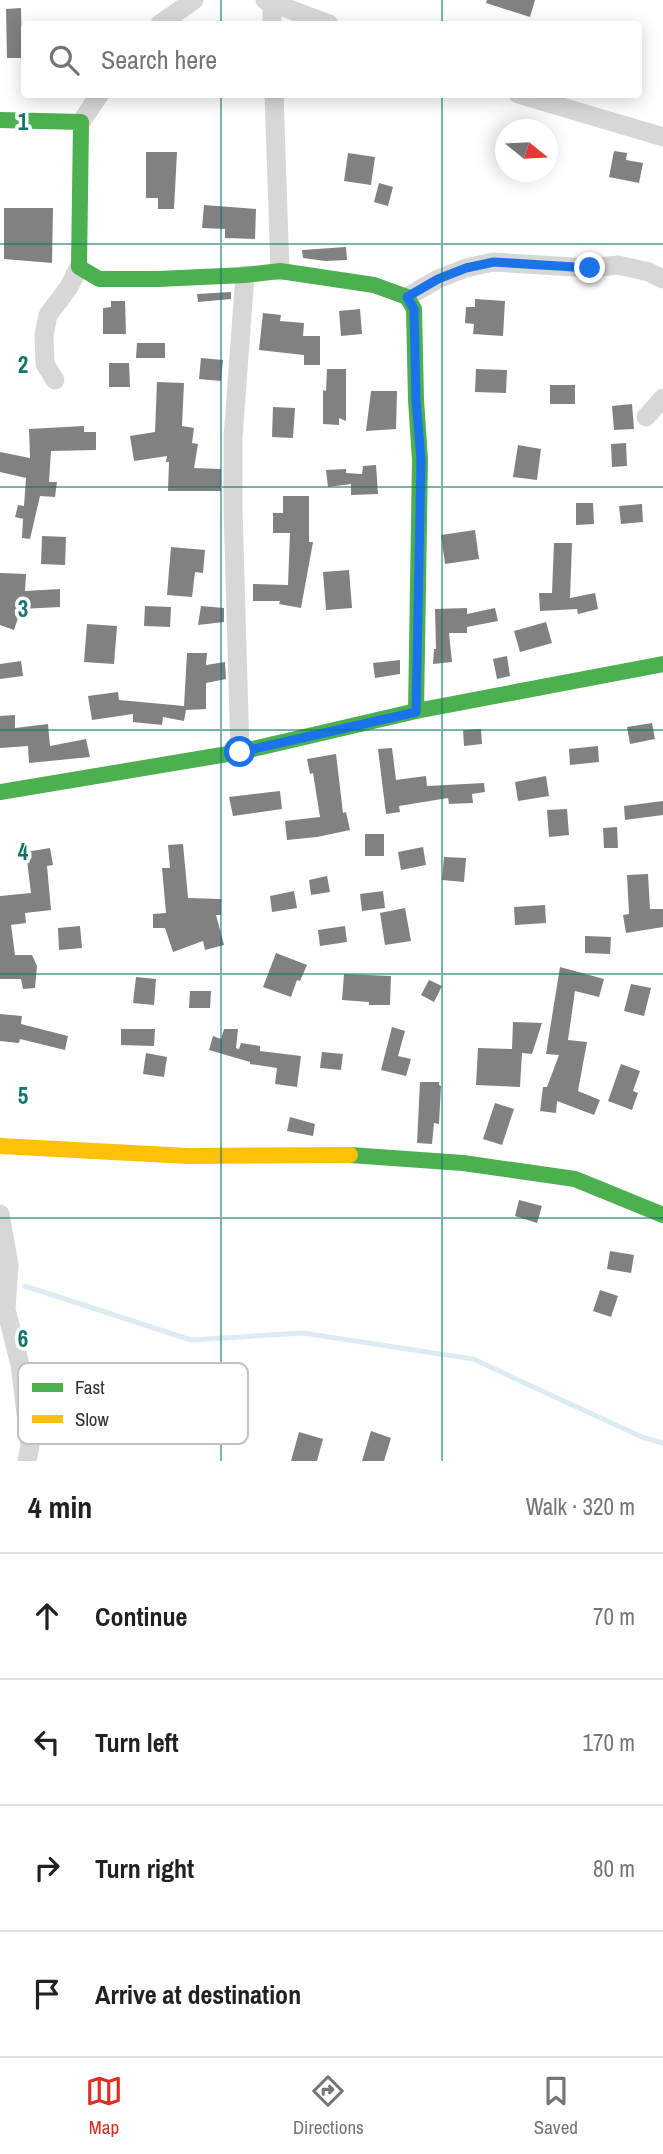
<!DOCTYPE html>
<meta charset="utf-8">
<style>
body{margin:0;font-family:"Archivo Narrow",sans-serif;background:#f2f2f2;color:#202124}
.compass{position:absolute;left:495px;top:119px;width:63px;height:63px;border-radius:50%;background:#fff;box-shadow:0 4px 18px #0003;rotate:108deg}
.stop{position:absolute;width:21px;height:21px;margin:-16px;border:5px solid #1a73e8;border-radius:50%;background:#fff}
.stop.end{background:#1a73e8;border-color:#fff;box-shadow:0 2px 7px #0008}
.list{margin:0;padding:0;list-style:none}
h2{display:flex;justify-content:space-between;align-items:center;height:91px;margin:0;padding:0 28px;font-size:30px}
h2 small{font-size:23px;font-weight:400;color:#757577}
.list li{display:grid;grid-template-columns:46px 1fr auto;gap:21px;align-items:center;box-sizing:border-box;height:126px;padding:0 28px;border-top:2px solid #e0e0e0}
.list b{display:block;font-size:26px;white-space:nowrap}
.list em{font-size:23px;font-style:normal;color:#757577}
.icon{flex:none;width:38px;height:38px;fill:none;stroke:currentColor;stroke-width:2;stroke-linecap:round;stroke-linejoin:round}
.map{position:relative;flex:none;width:663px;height:1461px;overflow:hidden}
.search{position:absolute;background:#fff;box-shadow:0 4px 18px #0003;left:21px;right:21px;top:21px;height:77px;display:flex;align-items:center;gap:18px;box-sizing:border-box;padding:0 24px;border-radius:7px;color:#757577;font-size:26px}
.sheet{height:595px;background:#fff}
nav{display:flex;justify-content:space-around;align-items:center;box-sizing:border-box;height:98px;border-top:2px solid #e0e0e0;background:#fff;font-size:19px;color:#757577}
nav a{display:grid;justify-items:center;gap:4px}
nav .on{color:#d93025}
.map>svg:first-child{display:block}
</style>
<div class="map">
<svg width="663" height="1461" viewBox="0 0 663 1461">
<rect width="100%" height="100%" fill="#fff"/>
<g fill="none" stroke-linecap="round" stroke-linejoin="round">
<path stroke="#ddebf3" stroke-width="5" d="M25 1286 191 1340 303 1333 473 1359 642 1437 663 1443"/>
</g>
<g fill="#818181">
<path d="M487 0H535L530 17 486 3Z"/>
<path d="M21 8 22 58H7L6 9Z"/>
<path d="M614 151 627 153 626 160 643 163 639 183 609 177Z"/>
<path d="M146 152H177L174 209H158V198H146Z"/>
<path d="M348 153 375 157 371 185 344 181Z"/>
<path d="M379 183 393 187 388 206 374 202Z"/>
<path d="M204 205 256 209 255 239 225 238V229L202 228Z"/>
<path d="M4 208H53L52 263 4 259Z"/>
<path d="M346 247 347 260 325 261 303 258 302 250Z"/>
<path d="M231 292V299L198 302 197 294Z"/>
<path d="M475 299 505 301 503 336 473 334 474 324 465 323 466 307H475Z"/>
<path d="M111 301H125L126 334H103V308L111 307Z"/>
<path d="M360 309 362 334 341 336 339 311Z"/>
<path d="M263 313 281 315 280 321 304 323 303 336H320V365H304V355L259 350Z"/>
<path d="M137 343H165V358H136Z"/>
<path d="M201 358 223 360 221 381 199 379Z"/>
<path d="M109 363H129L130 387H109Z"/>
<path d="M327 369H346V421L339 418V425L323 424V390L326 391Z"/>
<path d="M476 369 507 370 506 393 475 392Z"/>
<path d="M157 382 184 383 182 426 194 428 192 443 198 444 194 468 221 469V491H168L169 462H166L167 456 134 461 130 436 155 432Z"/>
<rect x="550" y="385" width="25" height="19"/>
<path d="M371 391H397L396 429 366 431Z"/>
<path d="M632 404 634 429 614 430 612 406Z"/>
<path d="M273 407 295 408 293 438 272 437Z"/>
<path d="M84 426V432H96V450L51 451 49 482H57L55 497 40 496 30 539 22 538 23 519 15 517 18 505 24 506 26 478 0 472V452L30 458 29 429Z"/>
<path d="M626 443 627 466 612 467 611 444Z"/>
<path d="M518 445 541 449 537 480 513 477Z"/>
<path d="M376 465 378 494 351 495V484L328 487 326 470 346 469V473L362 474 363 466Z"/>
<path d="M283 496H309V542H313L301 608 279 604 280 601H253V584L288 585 290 533H273V513H283Z"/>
<path d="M576 503H593L594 524 576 525Z"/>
<path d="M642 504 643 522 621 524 619 506Z"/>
<path d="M475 530 479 559 445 564 441 535Z"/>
<path d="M42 536 66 537 65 565 41 564Z"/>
<path d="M554 543H572L570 598 595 593 598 609 578 614 577 609 540 611 539 593H552Z"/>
<path d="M171 547 205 550 203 573 195 572 192 597 167 595Z"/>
<path d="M349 570 352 608 326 610 323 572Z"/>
<path d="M0 573 26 574 25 591 60 589V607L21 609 14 630 0 625Z"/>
<path d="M145 606 171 607 170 627 144 626Z"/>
<path d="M201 606 224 608V622L198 625Z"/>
<path d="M467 608V614L495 608 498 621 467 627V633H449L452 662 433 664 434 649H436L435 609Z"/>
<path d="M546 622 552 643 520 652 514 631Z"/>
<path d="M87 624 117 626 114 664 84 662Z"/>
<path d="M187 653H207L206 665 225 662 226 679 206 683V709L186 710 184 721 163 717 162 725 133 722V714L92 720 88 696 118 692 119 700 184 706Z"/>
<path d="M507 656 510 676 497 679 493 659Z"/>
<path d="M400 660V674L375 678 373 663Z"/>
<path d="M21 661 23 676 0 679V664Z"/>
<path d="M15 715V728L48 724 50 746 86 739 90 757 29 763 28 746 0 748V716Z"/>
<path d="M652 723 655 739 630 744 627 727Z"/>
<path d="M481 729 482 744 464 746 463 730Z"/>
<path d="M598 746 599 762 570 765 569 749Z"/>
<path d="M392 748 396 780 426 776 427 786 484 783 485 792 472 794 473 803 449 804 448 798 399 806 400 812 386 814 378 749Z"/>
<path d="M336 754 343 813 346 812 350 830 317 837 287 840 285 821 320 817 313 773 310 774 307 759Z"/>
<path d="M546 776 549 796 518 801 515 782Z"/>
<path d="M280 791 282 809 233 816 229 797Z"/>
<path d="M663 801V815L625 820 624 806Z"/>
<path d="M567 809 569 835 549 837 547 810Z"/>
<path d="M617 827 618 848H604L603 828Z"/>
<rect x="365" y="834" width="19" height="22"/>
<path d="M183 844 188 898 221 899V915H216L224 945 205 950 203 941 173 952 165 928H153V914L166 913 162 868H170L168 845Z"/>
<path d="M423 847 426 865 401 870 398 852Z"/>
<path d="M50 848 53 865 47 866 51 910 25 913 26 923 11 925 15 955H32L37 966 35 988 23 989 21 979H0V896L31 893 26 852Z"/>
<path d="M444 857 466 858 464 882 442 880Z"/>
<path d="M648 874 650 909H663V927L626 933 623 915 629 914 627 875Z"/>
<path d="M327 876 330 892 311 895 309 880Z"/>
<path d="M294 891 297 908 272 912 270 896Z"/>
<path d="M383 891 385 908 362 911 360 894Z"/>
<path d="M545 905 546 923 515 925 514 907Z"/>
<path d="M405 908 411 941 385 945 380 913Z"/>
<path d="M80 926 82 948 59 950 58 928Z"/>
<path d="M345 926 347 942 320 946 318 930Z"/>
<path d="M585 936 611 937 610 954 585 953Z"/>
<path d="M276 953 307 965 300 981 297 980 291 997 263 987Z"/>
<path d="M560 967 604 979 599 997 575 991 568 1040 587 1042 578 1091 600 1100 594 1115 557 1101 556 1113 540 1111 543 1087H547L559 1055 546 1054Z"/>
<path d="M344 974 391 976 390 1005H369V1002L342 1000Z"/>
<path d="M136 977 156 979 154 1005 133 1003Z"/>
<path d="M429 980 442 986 434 1002 421 995Z"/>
<path d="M631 984 651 988 644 1016 624 1011Z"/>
<path d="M190 991H211L210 1008H189Z"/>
<path d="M0 1014 22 1016 21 1024 68 1036 65 1050 20 1039 19 1043 0 1041Z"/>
<path d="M513 1022 542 1023 532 1054 522 1053 520 1087 476 1085 478 1048 512 1049Z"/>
<path d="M392 1027 405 1031 398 1056 411 1059 406 1076 381 1070Z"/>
<path d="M121 1029H155L154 1046 121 1045Z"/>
<path d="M224 1029H238L236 1048 239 1049 241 1043 260 1046V1051L301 1056 297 1087 275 1084 277 1068 250 1064V1062L209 1050 213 1036 221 1039Z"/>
<path d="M322 1052 343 1054 341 1070 320 1068Z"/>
<path d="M146 1053 167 1057 164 1077 143 1074Z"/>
<path d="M621 1064 640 1071 633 1091 638 1093 632 1110 608 1101Z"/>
<path d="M420 1082H439V1085L441 1086 439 1124 434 1123 432 1144 417 1143Z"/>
<path d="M495 1103 514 1109 502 1145 483 1139Z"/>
<path d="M290 1117 315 1124 313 1136 287 1131Z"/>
<path d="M519 1200 542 1206 537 1223 515 1216Z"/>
<path d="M610 1251 634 1255 631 1273 607 1269Z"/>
<path d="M600 1290 618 1296 611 1317 593 1311Z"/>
<path d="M371 1431 391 1438 384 1461H362Z"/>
<path d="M299 1432 323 1439 317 1461H291Z"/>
</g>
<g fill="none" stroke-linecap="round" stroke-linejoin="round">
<g stroke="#d7d7d7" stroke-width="19">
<path d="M265 0 329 24"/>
<path d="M160 24 194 0"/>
<path d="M272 24V0"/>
<path d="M274 94 280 271"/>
<path d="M518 94 663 137"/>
<path d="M81 122 100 94"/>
<path d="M407 297 438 279 466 268 493 262 590 268 618 265 649 272 663 279"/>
<path d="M55 380 45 364 44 335 48 315 69 287 79 267"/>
<path d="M646 417 663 398"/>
<path d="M240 752 233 508V438L245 275"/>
<path d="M0 1214 9 1265 6 1309 20 1365 30 1446 27 1461"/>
</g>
<g stroke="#4caf50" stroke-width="16">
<path d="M0 120 81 122 79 267 99 279H158L245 275 280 271 374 285 407 297 414 309 416 400 420 460 416 711"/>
<path d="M0 792 240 752 416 711 663 664"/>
<path d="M350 1155 463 1163 575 1179 663 1215"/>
</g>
<path stroke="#ffc107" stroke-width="16" d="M0 1146 188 1156 350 1155"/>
</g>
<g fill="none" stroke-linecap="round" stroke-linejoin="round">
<path stroke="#1a73e8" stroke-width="9" d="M240 752 416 712 421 460 416 400 414 309 407 297 438 279 466 268 494 262 590 268"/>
</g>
<path fill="none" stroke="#0f766e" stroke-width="2" stroke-opacity="0.55" d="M221 0V24M442 0V24M221 94V1461M442 94V1461M0 244H663M0 487H663M0 730H663M0 974H663M0 1218H663"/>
<rect x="18" y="1363" width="230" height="81" rx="10" fill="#fff" stroke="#c2c2c2" stroke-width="2"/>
<rect x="32" y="1383" width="31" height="9" fill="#4caf50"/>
<rect x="32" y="1415" width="31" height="8" fill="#ffc107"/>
<g font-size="19" fill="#333">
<text x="75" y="1394">Fast</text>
<text x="75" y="1426">Slow</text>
</g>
<g font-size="23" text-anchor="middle" font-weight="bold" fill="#0f766e" stroke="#fff" stroke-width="7" stroke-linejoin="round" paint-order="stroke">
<text x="23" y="130">1</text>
<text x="23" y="373">2</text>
<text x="23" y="617">3</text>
<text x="23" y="860">4</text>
<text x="23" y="1104">5</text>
<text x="23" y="1347">6</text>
</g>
</svg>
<svg class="compass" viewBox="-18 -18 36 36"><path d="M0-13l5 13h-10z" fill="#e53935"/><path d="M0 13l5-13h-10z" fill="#757577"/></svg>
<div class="stop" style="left:240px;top:752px"></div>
<div class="stop end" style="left:590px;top:268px"></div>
<div class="search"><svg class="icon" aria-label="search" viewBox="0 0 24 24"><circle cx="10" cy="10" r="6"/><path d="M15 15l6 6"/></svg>Search here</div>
</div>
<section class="sheet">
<h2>4 min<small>Walk · 320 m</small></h2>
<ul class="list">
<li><svg class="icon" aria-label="ahead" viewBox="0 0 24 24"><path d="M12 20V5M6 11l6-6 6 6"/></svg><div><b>Continue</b></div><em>70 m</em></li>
<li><svg class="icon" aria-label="left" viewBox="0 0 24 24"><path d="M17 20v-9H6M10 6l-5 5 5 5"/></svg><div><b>Turn left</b></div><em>170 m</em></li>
<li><svg class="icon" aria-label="right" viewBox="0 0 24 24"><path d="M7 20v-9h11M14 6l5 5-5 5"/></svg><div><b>Turn right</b></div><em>80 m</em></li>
<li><svg class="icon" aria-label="arrive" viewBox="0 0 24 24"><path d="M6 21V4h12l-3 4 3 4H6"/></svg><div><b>Arrive at destination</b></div></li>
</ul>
</section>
<nav>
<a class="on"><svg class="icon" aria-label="map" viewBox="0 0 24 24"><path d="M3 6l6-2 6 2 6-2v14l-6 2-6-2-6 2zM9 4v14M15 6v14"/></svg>Map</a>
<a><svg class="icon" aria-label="directions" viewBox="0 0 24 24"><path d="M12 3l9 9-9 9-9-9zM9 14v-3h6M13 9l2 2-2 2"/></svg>Directions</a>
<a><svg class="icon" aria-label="saved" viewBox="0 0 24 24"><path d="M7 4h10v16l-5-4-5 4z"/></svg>Saved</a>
</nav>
